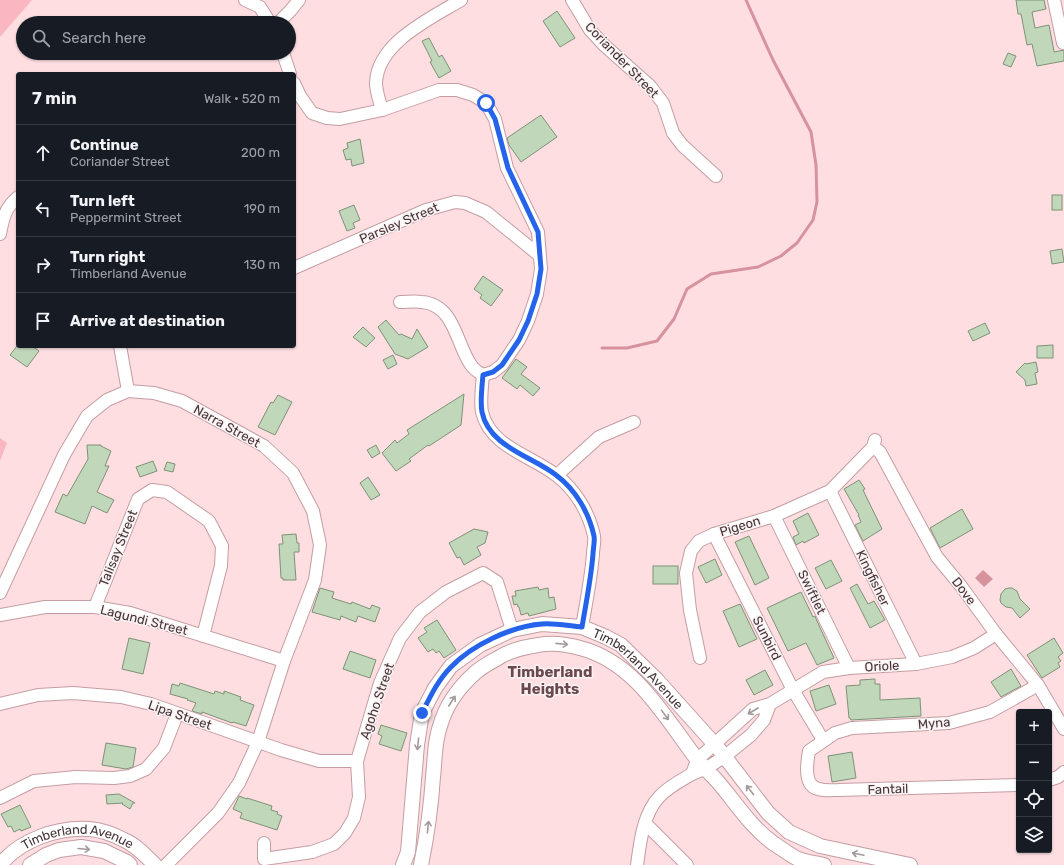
<!DOCTYPE html>
<meta charset="utf-8">
<style>
body{margin:0;font-family:Rubik,sans-serif;background:#20242c;color:#f1f3f6}
.controls{position:absolute;right:12px;bottom:12px;display:grid;overflow:hidden;border-radius:4px;box-shadow:0 1px 3px #0004}
.controls button{width:36px;height:36px;display:grid;place-items:center;padding:0;border:0;border-bottom:1px solid #363941;background:#171b24;color:#f1f3f6;font:20px sans-serif}
.stop{position:absolute;width:12px;height:12px;margin:-9px;border:3px solid #2563eb;border-radius:50%;background:#fff}
.stop.end{background:#2563eb;border-color:#fff;box-shadow:0 1px 4px #0008}
.list{margin:0;padding:0;list-style:none}
h2{display:flex;justify-content:space-between;align-items:center;height:52px;margin:0;padding:0 16px;font-size:17px}
h2 small{font-size:13px;font-weight:400;color:#9ea1a6}
.list li{display:grid;grid-template-columns:26px 1fr auto;gap:12px;align-items:center;box-sizing:border-box;height:56px;padding:0 16px;border-top:1px solid #363941}
.list b{display:block;font-size:15px;white-space:nowrap}
.list p{margin:0;font-size:13px;white-space:nowrap;color:#9ea1a6}
.list em{font-size:13px;font-style:normal;color:#9ea1a6}
.icon{flex:none;width:22px;height:22px;fill:none;stroke:currentColor;stroke-width:2;stroke-linecap:round;stroke-linejoin:round}
.map{position:relative;flex:none;width:1064px;height:865px;overflow:hidden}
.search{position:absolute;background:#171b24;box-shadow:0 1px 3px #0004;left:16px;top:16px;width:280px;height:44px;display:flex;align-items:center;gap:10px;box-sizing:border-box;padding:0 14px;border-radius:22px;color:#9ea1a6;font-size:15px}
.panel{position:absolute;background:#171b24;box-shadow:0 1px 3px #0004;left:16px;top:72px;width:280px;height:276px;border-radius:4px}
.map>svg:first-child{display:block}
</style>
<div class="map">
<svg width="1064" height="865" viewBox="0 0 1064 865">
<rect width="100%" height="100%" fill="#ffdee2"/>
<g fill="#fab7c1">
<path d="M0 0H32L0 37Z"/>
<path d="M0 438 7 443 0 461Z"/>
</g>
<path fill="#d6929d" d="M983 570 993 579 984 587 975 578Z"/>
<g fill="none" stroke-linecap="round" stroke-linejoin="round">
<path stroke="#d6929d" stroke-width="3" d="M602 348H627L657 341 674 319 687 289 711 274 758 267 781 256 797 243 813 220 817 202 816 165 811 132 773 60 746 0"/>
</g>
<g fill="#c1d7ba" stroke="#7d9277">
<path d="M1016 0H1044L1046 9 1032 12 1035 28 1049 25 1054 51V52L1064 50V61L1037 66 1032 44 1027 45 1021 14H1018Z"/>
<path d="M557 11 575 38 560 47 543 21Z"/>
<path d="M429 38 439 57 442 55 451 71 439 78 430 62 432 61 422 41Z"/>
<path d="M1008 53 1016 56 1011 67 1003 64Z"/>
<path d="M541 115 557 137 521 162 509 145 507 138Z"/>
<path d="M360 139 364 163 352 166 351 159 346 160 343 150 348 148 347 143Z"/>
<rect x="1052" y="195" width="10" height="15"/>
<path d="M354 205 360 220 353 223 355 228 347 231 339 211Z"/>
<path d="M1062 249 1064 262 1052 264 1050 251Z"/>
<path d="M483 276 503 290 491 306 480 298 482 295 474 289Z"/>
<path d="M386 320 399 335 401 334 412 339 417 329 428 347 408 359 395 354 378 327Z"/>
<path d="M985 323 990 333 973 341 968 331Z"/>
<path d="M363 327 375 338 366 347 353 337Z"/>
<path d="M1053 345V358H1037V346Z"/>
<path d="M17 346H32L39 351 27 367 10 355Z"/>
<path d="M393 355 397 364 388 369 383 360Z"/>
<path d="M516 359 527 367 521 374 540 388 533 396 520 385 517 389 502 378Z"/>
<path d="M1036 362 1038 372 1035 373 1037 384 1026 386 1025 380 1016 372 1025 363 1026 364Z"/>
<path d="M464 394 461 425 429 446 428 445 409 459 411 461 396 471 382 453 395 440 397 443 409 434 407 430Z"/>
<path d="M278 395 292 402 275 435 258 427 271 402 273 403Z"/>
<path d="M87 445H101V446L111 451 105 466H109L97 492 114 500 107 513 92 506 85 524 55 512 63 494 67 496 88 459Z"/>
<path d="M376 445 380 453 372 458 367 450Z"/>
<path d="M153 461 157 471 140 477 136 467Z"/>
<path d="M167 462 175 464 173 472 164 470Z"/>
<path d="M368 477 380 495 371 500 360 483Z"/>
<path d="M859 480 865 489 863 490 882 529 863 541 855 525 861 522 858 515H859L844 489Z"/>
<path d="M962 509 973 529 940 548 930 528Z"/>
<path d="M808 513 819 535 804 543 803 541 796 545 793 537 799 534 793 521Z"/>
<path d="M474 529 488 532 485 543 477 547 481 555 464 565 460 557 457 558 449 543Z"/>
<path d="M296 534 297 543H299V552H294L296 580H283V578H281L279 544H283L282 535Z"/>
<path d="M749 536 769 578 755 585 735 542Z"/>
<path d="M715 559 722 575 706 583 698 567Z"/>
<path d="M831 560 842 581 826 589 815 568Z"/>
<rect x="653" y="566" width="25" height="18"/>
<path d="M857 584 868 604 874 601 885 620 870 628 850 588Z"/>
<path d="M538 587 539 590 548 588 549 598 554 597 556 609 529 616 528 613 521 615 519 607H518L517 604 514 605 512 596H516L515 591Z"/>
<path d="M320 588 334 592 332 598 351 604 352 602 370 609 372 605 380 608 375 622 358 616 356 622 341 616 340 620 312 612Z"/>
<path d="M1009 588H1012L1017 591 1020 599 1030 609 1020 618 1012 608 1006 607 1001 603 1000 600 1001 594 1005 589Z"/>
<path d="M801 592 813 617 815 616 817 621 834 658 817 665 806 643 788 651 767 608Z"/>
<path d="M740 604 757 639 739 647 723 611Z"/>
<path d="M437 620 456 650 444 658 439 651 436 653 433 649 428 652 418 638 427 632 424 628Z"/>
<path d="M129 638 150 643 143 674 122 669Z"/>
<path d="M1054 638 1063 653 1058 657 1061 661 1058 663 1060 667 1042 678 1027 655Z"/>
<path d="M350 651 376 660 370 678 343 669Z"/>
<path d="M1011 669 1021 686 1001 697 991 682Z"/>
<path d="M765 670 773 685 754 695 746 680Z"/>
<path d="M875 679V684H880V700L920 698 921 716 851 720 850 718H849L846 686 860 685V680Z"/>
<path d="M180 683 214 694 215 691 224 694V691L241 697 240 700 254 705 246 726 233 722 232 723 202 712V714L192 711 196 703 187 700 188 699 170 694 172 684 179 686Z"/>
<path d="M829 685 836 704 816 711 810 691Z"/>
<path d="M381 725 407 733 401 751 379 744 382 736 378 734Z"/>
<path d="M106 743 136 748 133 767 126 769 102 765Z"/>
<path d="M852 752 856 778 832 782 828 756Z"/>
<path d="M119 794 135 803H133L130 809 122 804 123 803 107 804 106 795Z"/>
<path d="M239 796 247 799V798L272 806 271 810 278 812 277 814 282 816 277 830 240 818 242 813 233 809Z"/>
<path d="M20 805 31 827 21 831 20 829 14 832 11 826 8 827 1 814Z"/>
</g>
<g fill="none" stroke-linecap="round" stroke-linejoin="round">
<defs>
<g id="minor">
<path d="M245 0 260 7 270 23"/>
<path d="M572 0 590 30 604 45 650 86 663 103 673 133 682 145 716 176"/>
<path d="M1054 0 1063 43"/>
<path d="M278 23 291 10 299 0"/>
<path d="M283 53 290 74"/>
<path d="M294 83 300 96 312 113 327 118 340 119 382 110 439 90H457L473 95 486 103 495 119 507 168 538 232 541 269 537 294 528 321 519 340 502 365 493 372 483 375"/>
<path d="M382 110C380 102 376 92 376 83 377 43 431 18 461 0"/>
<path d="M0 234C3 218 5 208 18 197"/>
<path d="M294 268 426 210 455 202 465 203 486 212 539 255"/>
<path d="M400 302C407 302 415 301 422 302 455 305 456 344 471 365 474 370 478 372 483 375"/>
<path d="M120 346 128 391"/>
<path d="M483 375C482 386 480 402 482 412 490 447 532 456 556 475 576 490 589 513 594 536 595 542 593 549 593 554 591 579 586 603 582 627"/>
<path d="M873 447 880 452 937 557 961 586 996 634 1038 685 1064 729"/>
<path d="M557 475 599 437 634 422"/>
<path d="M830 491 916 664"/>
<path d="M774 516 849 668"/>
<path d="M714 534 793 690 823 740"/>
<path d="M0 593 64 455 81 426 87 416 107 400 128 391 154 393 182 401 264 446 293 473 313 511 320 545 315 580 284 661 258 742 239 783 218 813 166 865"/>
<path d="M95 607 138 499 152 490 167 492 209 521 222 546 221 566 203 636"/>
<path d="M0 615 45 607H95L130 613 284 661"/>
<path d="M700 658 690 610 686 573 691 551 699 541 714 534 774 516 830 491 873 447 875 440"/>
<path d="M0 704 38 695 73 693 121 697 151 704 281 750 319 761H357"/>
<path d="M770 704 764 720 751 735 724 757 705 769 692 774 697 760 753 709 770 704 823 672 849 668 916 664 952 657 974 648 996 634"/>
<path d="M1049 780 1058 777 1064 772"/>
<path d="M1019 785 838 790C832 790 825 791 819 789 803 787 807 762 809 751L835 733 852 728 949 723 990 712 1038 685"/>
<path d="M0 798 34 781 76 777 114 778 130 776 146 769 164 748 177 714"/>
<path d="M645 823 687 865"/>
<path d="M264 843V859L312 852 334 844 345 833 354 818 359 797 357 761 380 683 400 638 420 612 446 592 483 573 497 582 512 630"/>
<path d="M637 865C640 843 643 814 659 797 668 787 680 781 692 774"/>
</g>
<g id="tertiary">
<path id="s1" d="M0 865C20 840 57 827 89 829 101 830 113 834 124 840 136 845 146 856 155 865"/>
<path d="M30 865 46 855 59 850 81 847 104 851 127 862 130 865"/>
<path id="s2" d="M403 865 408 852 417 745 422 713 435 688 451 666 480 645 512 630 542 624 582 627 606 637 621 645 656 679 718 748 768 813 789 832 820 846 910 865"/>
<path d="M421 865C427 836 431 807 433 777 435 760 434 743 440 726 446 705 460 686 476 672 483 666 491 662 498 658 510 650 525 647 538 645 553 642 566 644 580 648 635 662 664 716 696 758 703 767 711 774 718 782 736 803 751 827 773 843 781 848 790 855 798 859 806 862 816 863 824 865"/>
</g>
</defs>
<use href="#minor" stroke="#c49da2" stroke-width="14"/>
<use href="#tertiary" stroke="#c49da2" stroke-width="16"/>
<use href="#minor" stroke="#fff" stroke-width="12"/>
<use href="#tertiary" stroke="#fff" stroke-width="14"/>
</g>
<defs><path id="oneway-shaft" d="M-6 0H5M1.5-3L5.5 0L1.5 3" fill="none" stroke-width="1.6" stroke-linecap="round" stroke-linejoin="round"/></defs>
<g stroke="#a29a9c">
<use href="#oneway-shaft" transform="translate(562 644) rotate(6)"/>
<use href="#oneway-shaft" transform="translate(452 701) rotate(-57)"/>
<use href="#oneway-shaft" transform="translate(753 711) rotate(150)"/>
<use href="#oneway-shaft" transform="translate(665 715) rotate(54)"/>
<use href="#oneway-shaft" transform="translate(418 744) rotate(96)"/>
<use href="#oneway-shaft" transform="translate(750 790) rotate(-128)"/>
<use href="#oneway-shaft" transform="translate(428 827) rotate(-84)"/>
<use href="#oneway-shaft" transform="translate(84 849) rotate(5)"/>
<use href="#oneway-shaft" transform="translate(858 854) rotate(-168)"/>
</g>
<g fill="none" stroke-linecap="round" stroke-linejoin="round">
<path stroke="#2563eb" stroke-width="5" d="M422 713C430 697 438 680 451 667 472 645 512 626 542 624 555 623 569 626 582 627 586 603 591 579 593 554 593 549 595 542 594 536 589 513 576 490 556 475 532 456 489 447 482 412 480 402 482 386 483 375L493 372 502 365 519 340 528 321 537 294 541 269 538 232 508 168 495 119 486 103"/>
</g>
<g text-anchor="middle" dominant-baseline="central" stroke-width="3" stroke-linejoin="round" paint-order="stroke">
<g font-size="13" fill="#453538" stroke="#fbf2f3">
<text transform="translate(622 60) rotate(46)">Coriander Street</text>
<text transform="translate(399 223) rotate(-23)">Parsley Street</text>
<text transform="translate(227 426) rotate(29)">Narra Street</text>
<text transform="translate(740 526) rotate(-17)">Pigeon</text>
<text transform="translate(118 548) rotate(-68)">Talisay Street</text>
<text transform="translate(873 578) rotate(64)">Kingfisher</text>
<text transform="translate(964 591) rotate(53)">Dove</text>
<text transform="translate(812 592) rotate(64)">Swiftlet</text>
<text transform="translate(144 620) rotate(14)">Lagundi Street</text>
<text transform="translate(767 638) rotate(63)">Sunbird</text>
<text transform="translate(882 666) rotate(-3)">Oriole</text>
<text stroke="none"><textPath href="#s2" startOffset="422">Timberland Avenue</textPath></text>
<text transform="translate(377 701) rotate(-71)">Agoho Street</text>
<text transform="translate(180 715) rotate(19)">Lipa Street</text>
<text transform="translate(934 723) rotate(-5)">Myna</text>
<text transform="translate(888 789) rotate(-2)">Fantail</text>
<text stroke="none"><textPath href="#s1" startOffset="88">Timberland Avenue</textPath></text>
</g>
<g font-size="15" font-weight="bold" fill="#6a484d" stroke="#fbf2f3">
<text x="550" y="672">Timberland<tspan x="550" dy="17">Heights</tspan></text>
</g>
</g>
</svg>
<div class="controls">
<button>+</button>
<button>−</button>
<button><svg class="icon" aria-label="locate" viewBox="0 0 24 24"><circle cx="12" cy="12" r="6"/><path d="M12 2v4M12 18v4M2 12h4M18 12h4"/></svg></button>
<button><svg class="icon" aria-label="layers" viewBox="0 0 24 24"><path d="M12 4l9 5-9 5-9-5zM3 14l9 5 9-5"/></svg></button>
</div>
<div class="stop" style="left:486px;top:103px"></div>
<div class="stop end" style="left:422px;top:713px"></div>
<div class="search"><svg class="icon" aria-label="search" viewBox="0 0 24 24"><circle cx="10" cy="10" r="6"/><path d="M15 15l6 6"/></svg>Search here</div>
<section class="panel">
<h2>7 min<small>Walk · 520 m</small></h2>
<ul class="list">
<li><svg class="icon" aria-label="ahead" viewBox="0 0 24 24"><path d="M12 20V5M6 11l6-6 6 6"/></svg><div><b>Continue</b><p>Coriander Street</p></div><em>200 m</em></li>
<li><svg class="icon" aria-label="left" viewBox="0 0 24 24"><path d="M17 20v-9H6M10 6l-5 5 5 5"/></svg><div><b>Turn left</b><p>Peppermint Street</p></div><em>190 m</em></li>
<li><svg class="icon" aria-label="right" viewBox="0 0 24 24"><path d="M7 20v-9h11M14 6l5 5-5 5"/></svg><div><b>Turn right</b><p>Timberland Avenue</p></div><em>130 m</em></li>
<li><svg class="icon" aria-label="arrive" viewBox="0 0 24 24"><path d="M6 21V4h12l-3 4 3 4H6"/></svg><div><b>Arrive at destination</b></div></li>
</ul>
</section>
</div>
